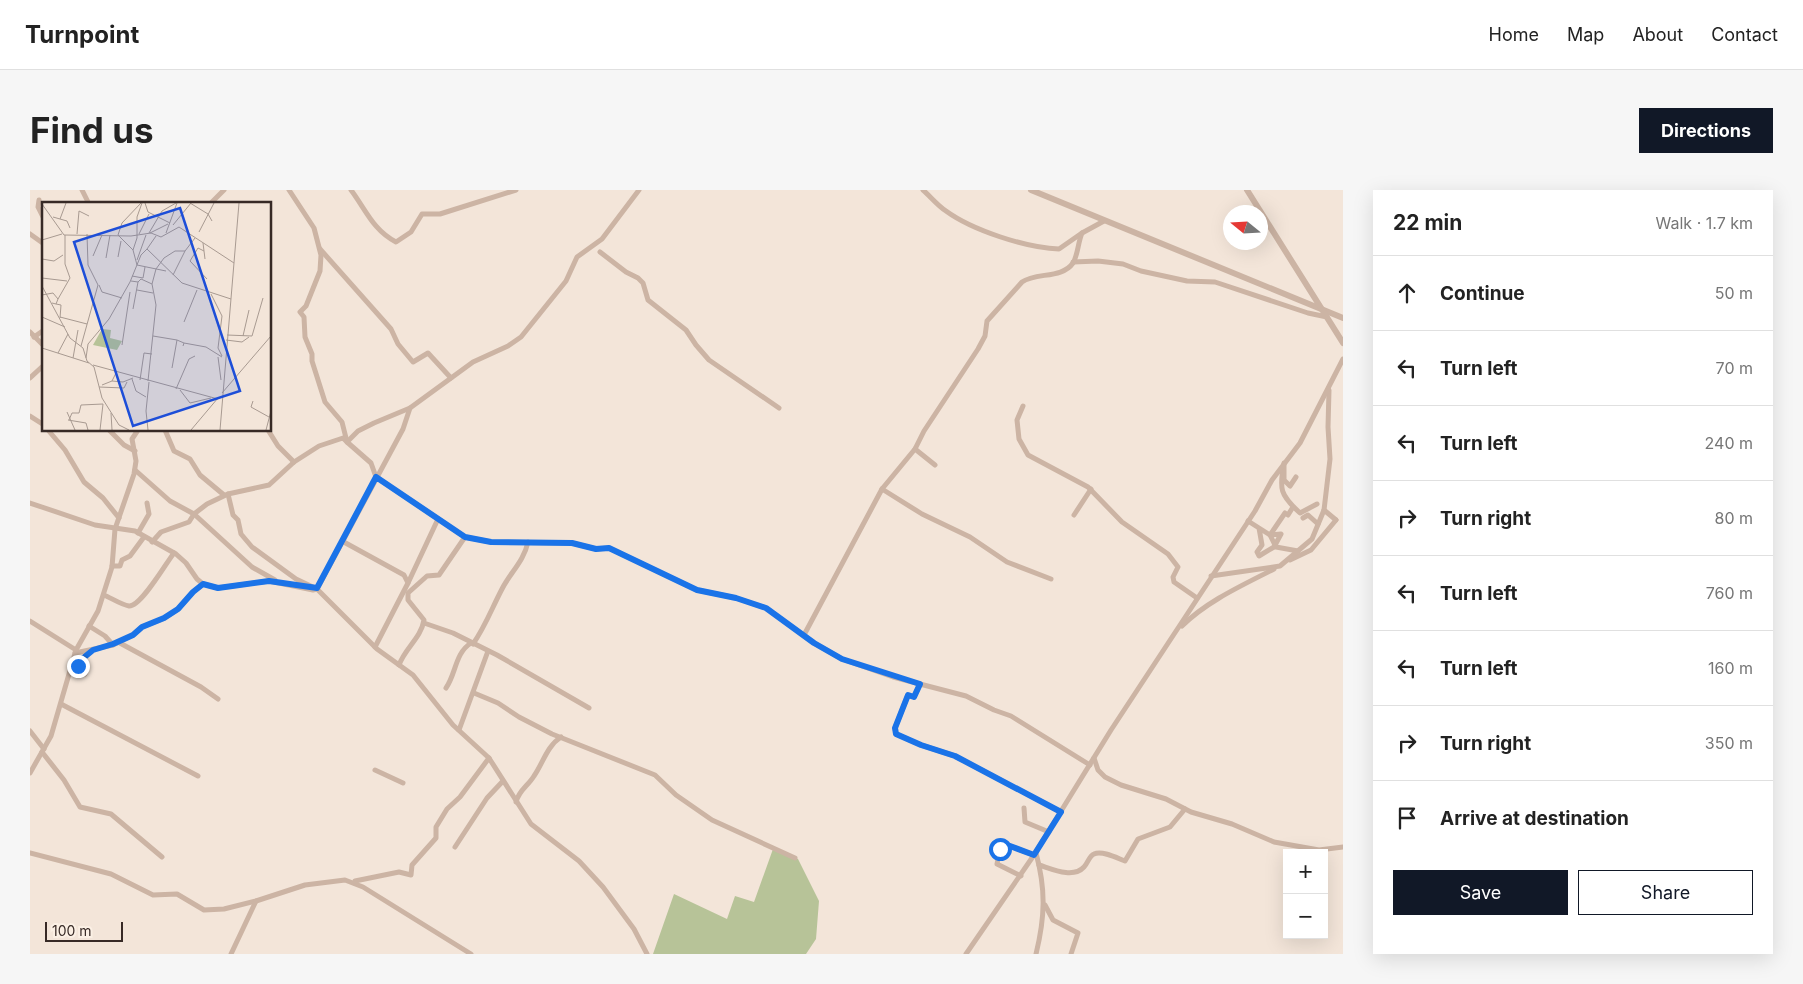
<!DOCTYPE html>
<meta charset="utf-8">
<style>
body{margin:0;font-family:Inter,sans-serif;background:#f6f6f6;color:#222}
.controls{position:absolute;right:15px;bottom:15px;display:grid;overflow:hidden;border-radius:0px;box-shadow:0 5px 20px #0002}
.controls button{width:45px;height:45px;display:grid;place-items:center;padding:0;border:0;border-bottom:1px solid #e0e0e0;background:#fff;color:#222;font:25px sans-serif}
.compass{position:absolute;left:1193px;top:15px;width:45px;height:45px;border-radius:50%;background:#fff;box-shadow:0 5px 20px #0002;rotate:288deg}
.scale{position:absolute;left:15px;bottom:12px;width:78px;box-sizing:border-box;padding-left:5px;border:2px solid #372a26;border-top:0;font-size:14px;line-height:18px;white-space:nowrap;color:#372a26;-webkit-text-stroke:4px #fbf0e5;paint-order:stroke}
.stop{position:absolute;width:15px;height:15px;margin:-11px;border:4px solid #1a73e8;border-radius:50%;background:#fff}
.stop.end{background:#1a73e8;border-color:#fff;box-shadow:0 1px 5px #0008}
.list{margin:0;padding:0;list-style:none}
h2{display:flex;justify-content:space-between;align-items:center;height:65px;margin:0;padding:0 20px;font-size:21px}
h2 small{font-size:16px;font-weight:400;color:#767676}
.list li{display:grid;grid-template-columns:32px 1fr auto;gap:15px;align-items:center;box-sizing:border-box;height:75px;padding:0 20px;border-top:1px solid #e0e0e0}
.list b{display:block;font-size:19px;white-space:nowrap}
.list em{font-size:16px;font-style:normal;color:#767676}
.actions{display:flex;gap:10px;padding:15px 20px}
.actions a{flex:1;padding:11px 0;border:1px solid #111827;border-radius:0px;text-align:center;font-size:18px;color:#111827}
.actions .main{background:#111827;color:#fff}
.icon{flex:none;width:28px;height:28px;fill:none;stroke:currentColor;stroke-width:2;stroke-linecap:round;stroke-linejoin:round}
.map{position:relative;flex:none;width:1313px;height:764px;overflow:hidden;border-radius:0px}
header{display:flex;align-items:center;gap:30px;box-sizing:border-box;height:70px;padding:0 25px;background:#fff;border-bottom:1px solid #e0e0e0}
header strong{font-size:24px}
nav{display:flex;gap:28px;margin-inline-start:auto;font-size:18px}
.intro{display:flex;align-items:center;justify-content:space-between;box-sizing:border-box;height:120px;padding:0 30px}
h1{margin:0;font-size:35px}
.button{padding:12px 22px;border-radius:0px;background:#111827;color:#fff;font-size:18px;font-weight:700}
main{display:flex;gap:30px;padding:0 30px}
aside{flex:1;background:#fff;border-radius:0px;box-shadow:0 5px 20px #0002}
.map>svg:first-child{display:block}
</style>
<header>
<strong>Turnpoint</strong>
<nav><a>Home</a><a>Map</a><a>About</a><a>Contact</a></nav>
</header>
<div class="intro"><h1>Find us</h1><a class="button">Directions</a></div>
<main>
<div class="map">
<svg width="1313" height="764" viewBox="0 0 1313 764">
<rect width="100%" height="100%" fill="#f3e5d9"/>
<path fill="#b7c398" d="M743 659 768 669 789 711 786 749 776 764H623L644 704 697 729 705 706 724 712Z"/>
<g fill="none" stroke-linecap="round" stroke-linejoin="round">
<g stroke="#ccb4a4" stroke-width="5">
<path d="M52 0 59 14"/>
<path d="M259 0 284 38 291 65 290 81 276 116 270 122 274 127 275 147 282 164V171L295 212 312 232 317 252 341 273 346 287 435 347 409 385 397 386 378 403V410L394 430C391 448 375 458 369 475"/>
<path d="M321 0C336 20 343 40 366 52L381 42 392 24H410L486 0"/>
<path d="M609 0 572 49 547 67 536 91 491 147 478 156 443 172 380 218 344 233 328 241 317 252 313 248 289 256 264 272 239 295 198 304 203 325 208 330 211 344 222 357 266 389 287 399 347 459 383 485 423 535 459 568 501 634 549 671 573 697 604 739 617 764"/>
<path d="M893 0C900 6 907 15 916 21 942 40 996 58 1029 59L1052 43"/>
<path d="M9 10 8 17 14 29"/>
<path d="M180 14 194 0"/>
<path d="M0 44 14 54"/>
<path d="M290 59 361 139 368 154 383 172 398 163 421 188"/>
<path d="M570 62 596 82 608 88 613 93 618 110 656 140 666 155 679 170 749 218"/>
<path d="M1043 72 1068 71 1093 74 1111 81 1157 91 1185 92 1278 123 1297 127"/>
<path d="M0 142 14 156"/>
<path d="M4 147 14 140"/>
<path d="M0 188 14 175"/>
<path d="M993 216 987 230 989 249 998 265 1058 297 1092 332 1138 364 1148 377 1143 387 1144 392 1167 408"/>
<path d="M0 226 14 235"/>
<path d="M18 240 35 260 54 292 73 308 89 328"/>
<path d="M79 240 94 255 105 261"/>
<path d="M135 240 144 261 160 269 170 285 194 305"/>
<path d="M238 240 248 256 264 272"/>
<path d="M885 259 894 241 948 159 955 146 957 131 992 92C1006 82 1032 89 1043 73 1048 65 1048 52 1052 43L1074 31"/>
<path d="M105 280 140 311 164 324 222 377 245 390"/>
<path d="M1266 287 1260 296 1254 290V273C1249 299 1250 305 1270 323L1287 314"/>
<path d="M852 299 892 324 940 347 977 372 1021 389"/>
<path d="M0 313 65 335 105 341 146 364 156 373 167 389 173 394 188 398 239 391 283 400 287 399 373 239 380 218"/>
<path d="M1263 317 1258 325 1255 323 1240 345 1246 357 1268 361"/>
<path d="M1294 320 1306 330"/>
<path d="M1044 325 1061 299"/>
<path d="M1273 328 1278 325 1288 334"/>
<path d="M1218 331 1229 338 1232 355 1227 362 1229 366 1244 357 1251 344 1240 345 1229 338"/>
<path d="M108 343 119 324 117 313"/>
<path d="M435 347 461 352 542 353 566 359 579 358 667 400 706 408 736 418 784 453 812 469 863 487 936 506 964 520 981 526 1060 575"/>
<path d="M312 351 374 385 378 393 345 457"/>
<path d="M122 352 131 342 159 332 164 324 177 314 198 304"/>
<path d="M1260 370 1281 360 1306 330"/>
<path d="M82 376H90L92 370 100 366 114 347"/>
<path d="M1181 386 1250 376 1282 349 1294 320 1300 269 1298 237 1299 200"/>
<path d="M378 393 408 329"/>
<path d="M74 405C81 408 92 415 99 416 111 417 136 373 144 363"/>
<path d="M0 431 46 460"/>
<path d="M394 433 423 443 467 465 559 518"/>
<path d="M59 436 75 446 83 455"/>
<path d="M1152 436C1177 411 1213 395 1244 379"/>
<path d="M774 445 852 299 885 259 905 275"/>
<path d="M88 452 171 497 188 509"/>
<path d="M443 454C455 437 462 418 472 399 480 383 494 371 498 352"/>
<path d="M45 463 83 455 103 445 112 437 135 428 148 419 163 402 173 394"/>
<path d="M43 472 55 484"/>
<path d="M46 474 60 462"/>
<path d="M890 494 884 507 878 505 865 538 866 544 891 555 925 566 1031 622"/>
<path d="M416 498C426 484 425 463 441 453"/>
<path d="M444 503 468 513 489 527 522 544 625 585 646 605 682 630 765 668"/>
<path d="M31 514 168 586"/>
<path d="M429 540 458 461"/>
<path d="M0 541 14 559"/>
<path d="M12 562 34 590 50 617 81 624 132 667"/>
<path d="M1064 568 1068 580 1075 587 1091 595 1136 609 1161 622 1202 634 1244 652 1289 660 1313 657"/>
<path d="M345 580 373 593"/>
<path d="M0 583 21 546 46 460 68 421 82 377 85 339 104 284 106 271 102 249 108 240"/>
<path d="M486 612C489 600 498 596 504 586 513 573 517 556 531 547"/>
<path d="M994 618 995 632 1019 642"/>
<path d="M425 657 457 608 473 591"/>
<path d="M0 663 81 684 123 705 147 704 174 720 194 719 226 711 275 695 315 690 333 697 441 764"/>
<path d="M1006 663C1016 700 1015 727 1006 764"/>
<path d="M1009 675C1022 679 1043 689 1054 677 1058 673 1059 666 1064 664 1072 660 1087 668 1095 671L1108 649 1140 637 1155 619"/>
<path d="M991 686 967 674 970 659 980 656 1004 665"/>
<path d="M325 691 369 682 381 685 382 675 406 648V637L417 619 430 607 459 568"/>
<path d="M1015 715 1023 730 1048 743 1041 764"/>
<path d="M201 764 226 711"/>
<path d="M936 764 1004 665 1081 540 1225 321 1242 290 1270 253 1313 169"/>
</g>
<g stroke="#ccb4a4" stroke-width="6">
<path d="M1001 0 1313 128"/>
<path d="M1217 0 1313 153"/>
</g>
</g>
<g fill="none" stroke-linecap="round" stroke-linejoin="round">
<path stroke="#1a73e8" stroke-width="6" d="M48 476 46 474 63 460 83 454 103 445 112 437 134 428 148 419 163 402 173 394 188 398 239 391 287 398 346 287 435 347 461 352 542 353 566 359 579 358 667 400 706 408 736 418 784 453 812 469 890 494 884 507 878 505 865 538 866 544 891 555 925 566 1031 622 1004 665 980 656 970 659"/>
</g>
<g transform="translate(12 12)">
<rect width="229" height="229" fill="#f3e5d9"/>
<path d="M60 127 69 128 68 136 80 139 75 148 51 143Z" fill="#b7c398"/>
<path fill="none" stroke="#a89a91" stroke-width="1" d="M100 1 95 15V36L91 48 95 63 124 69M103 1 106 10 128 21M148 1 166 12 170 19M0 2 22 33 89 34 109 31 119 35 137 25 192 61M11 15 25 19 28 26M18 17 24 1M131 23 149 1M157 30 172 1M107 31 120 9 134 1M108 31 126 22M124 31 135 1M35 32 37 9 47 14M97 32 107 12M76 33 80 21 99 1M76 33 91 48M0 38 20 32M161 41 163 57M105 47 114 34M162 49 156 46 148 59 165 77M51 54 60 33M76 55 79 39M64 56 68 33M0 57 12 59 21 53M95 58 104 33M131 73 143 49M90 74 101 76 103 65M0 76 25 79M89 79 96 80 99 77 110 82 114 67 122 56 133 49H143L153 36M57 83 60 90 80 96M0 84 28 136 41 146 45 159 52 165 60 196 77 223 87 228M95 88 111 91M169 92 180 114 176 146 180 154M0 93 11 91 16 97 14 102 10 101M16 97 28 76 23 62V33M14 102 19 103 18 116M91 107 96 80M0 115 23 125M18 115 45 122M142 120 155 88M185 133 210 134 221 96M111 134 135 138 142 141 141 144M201 134 207 108M184 138 200 140 207 135M142 141 164 145 180 155M80 143 88 90M39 144 56 83 46 63 45 32M0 146 47 161M16 151 26 132M176 155 179 178M31 156 36 128M44 156 46 142 67 117 88 80 99 53 105 47 140 81 189 97M51 163 176 197M130 166 135 138M90 177 94 189 104 195M98 178 102 151 110 152M70 179 81 180 91 176M106 179 114 103 110 82M60 183 70 179 74 171M57 185 82 186 85 180M134 187 147 157 153 154M138 188 148 201 169 196M180 191 229 134M211 199 209 205 227 215M25 210 33 228M69 211 70 228M26 218 44 221 46 228M27 218 30 211H37L39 203 61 202M58 228 61 202M106 228 104 209 107 180M149 228 176 196M178 228 197 1M224 228 229 209"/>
<path fill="#1d4ed8" fill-opacity="0.15" stroke="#1d4ed8" stroke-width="2.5" d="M138 6 198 189 91 224 32 40Z"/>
<rect width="229" height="229" fill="none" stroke="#372a26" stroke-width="2.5"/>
</g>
</svg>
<div class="controls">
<button>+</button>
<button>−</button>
</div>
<svg class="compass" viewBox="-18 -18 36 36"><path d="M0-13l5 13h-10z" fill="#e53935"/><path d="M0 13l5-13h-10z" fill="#767676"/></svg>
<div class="scale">100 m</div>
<div class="stop" style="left:970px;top:659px"></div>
<div class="stop end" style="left:48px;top:476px"></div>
</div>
<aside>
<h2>22 min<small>Walk · 1.7 km</small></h2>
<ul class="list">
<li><svg class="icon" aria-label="ahead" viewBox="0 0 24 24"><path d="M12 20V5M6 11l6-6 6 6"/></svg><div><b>Continue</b></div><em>50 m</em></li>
<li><svg class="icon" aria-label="left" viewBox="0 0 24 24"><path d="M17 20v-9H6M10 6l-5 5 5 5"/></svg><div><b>Turn left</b></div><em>70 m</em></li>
<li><svg class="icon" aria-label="left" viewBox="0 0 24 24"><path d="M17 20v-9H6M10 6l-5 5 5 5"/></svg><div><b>Turn left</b></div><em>240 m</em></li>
<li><svg class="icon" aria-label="right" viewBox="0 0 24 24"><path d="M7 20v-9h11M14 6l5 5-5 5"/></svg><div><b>Turn right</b></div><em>80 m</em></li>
<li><svg class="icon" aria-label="left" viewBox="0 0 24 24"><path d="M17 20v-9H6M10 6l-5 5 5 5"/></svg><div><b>Turn left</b></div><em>760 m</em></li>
<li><svg class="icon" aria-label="left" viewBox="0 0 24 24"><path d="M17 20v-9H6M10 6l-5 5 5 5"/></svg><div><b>Turn left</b></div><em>160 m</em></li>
<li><svg class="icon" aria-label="right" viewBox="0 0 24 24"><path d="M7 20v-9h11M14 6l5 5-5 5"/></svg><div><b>Turn right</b></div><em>350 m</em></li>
<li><svg class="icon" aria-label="arrive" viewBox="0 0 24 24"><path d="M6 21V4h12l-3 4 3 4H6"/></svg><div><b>Arrive at destination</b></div></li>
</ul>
<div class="actions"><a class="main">Save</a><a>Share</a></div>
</aside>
</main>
